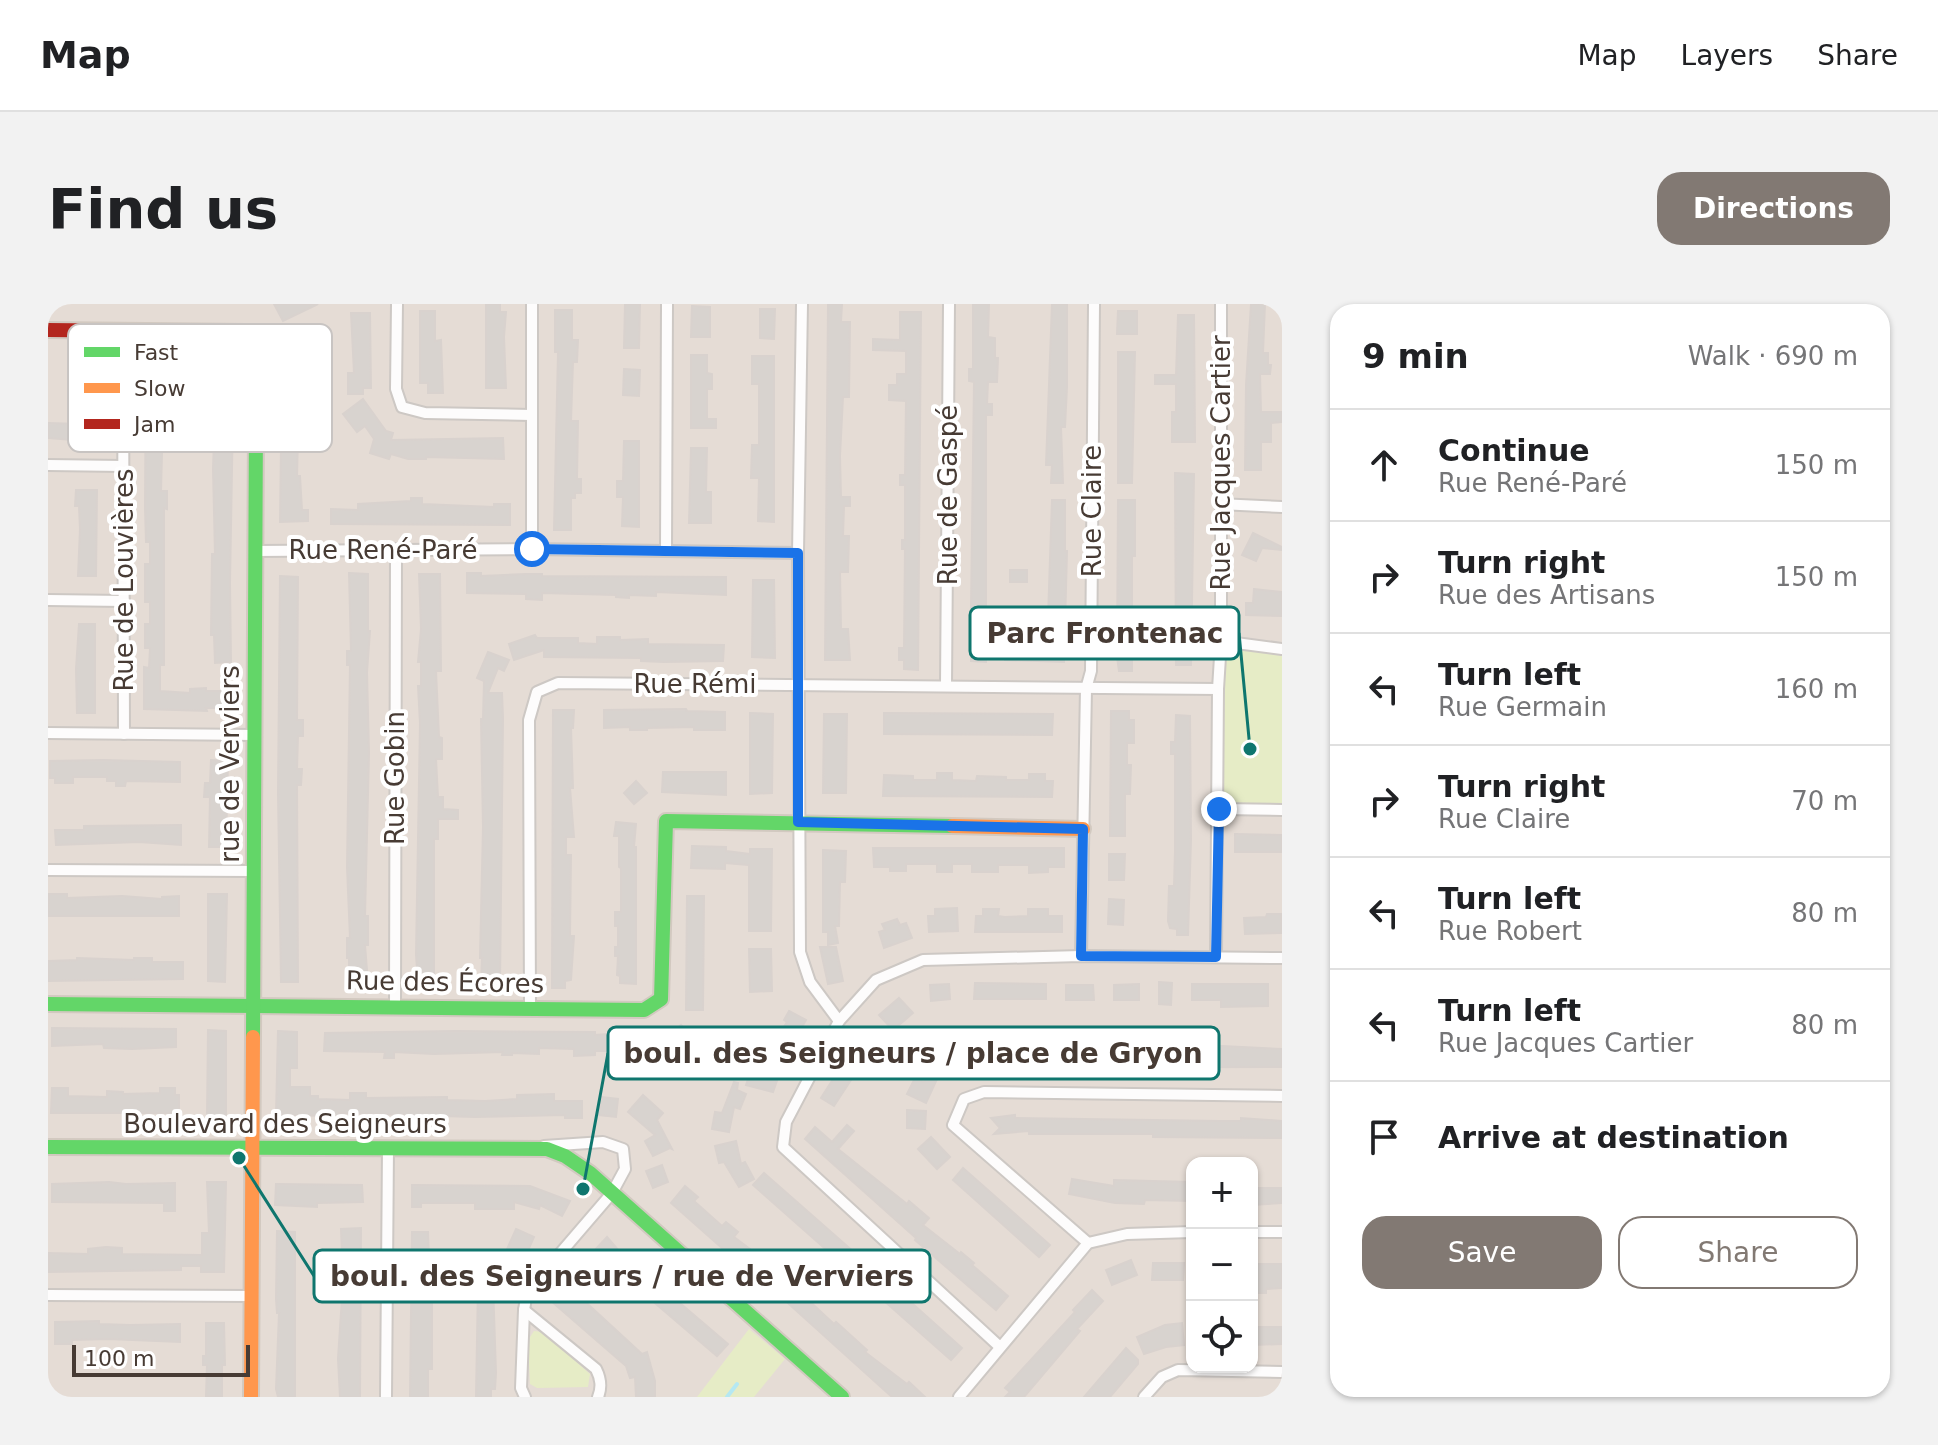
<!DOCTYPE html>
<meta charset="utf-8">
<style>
body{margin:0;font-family:"DejaVu Sans",sans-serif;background:#f2f2f2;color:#202124}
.controls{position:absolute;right:24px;bottom:24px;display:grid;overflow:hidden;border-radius:16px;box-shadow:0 2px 6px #0004}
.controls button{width:72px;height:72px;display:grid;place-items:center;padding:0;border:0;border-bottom:2px solid #e0e0e0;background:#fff;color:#202124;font:40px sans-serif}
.scale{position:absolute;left:24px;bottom:20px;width:178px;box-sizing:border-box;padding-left:8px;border:4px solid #473b34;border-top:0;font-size:22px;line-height:28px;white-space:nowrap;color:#473b34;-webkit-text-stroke:6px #fff;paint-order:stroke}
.stop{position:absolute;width:24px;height:24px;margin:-18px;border:6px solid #1a73e8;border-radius:50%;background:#fff}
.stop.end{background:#1a73e8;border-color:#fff;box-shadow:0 2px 8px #0008}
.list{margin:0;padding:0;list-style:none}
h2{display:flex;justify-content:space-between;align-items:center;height:104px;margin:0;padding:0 32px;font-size:34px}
h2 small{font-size:26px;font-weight:400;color:#757577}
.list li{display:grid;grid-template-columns:52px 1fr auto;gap:24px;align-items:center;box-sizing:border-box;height:112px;padding:0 32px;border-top:2px solid #e0e0e0}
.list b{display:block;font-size:30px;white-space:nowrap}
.list p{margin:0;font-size:26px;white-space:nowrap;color:#757577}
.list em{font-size:26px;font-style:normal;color:#757577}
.actions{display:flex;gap:16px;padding:24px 32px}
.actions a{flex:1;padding:18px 0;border:2px solid #827973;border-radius:24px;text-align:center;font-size:28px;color:#827973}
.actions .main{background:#827973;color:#fff}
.icon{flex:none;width:44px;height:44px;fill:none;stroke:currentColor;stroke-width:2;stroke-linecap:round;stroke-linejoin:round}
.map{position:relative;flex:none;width:1234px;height:1093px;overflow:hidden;border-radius:24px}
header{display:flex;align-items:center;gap:48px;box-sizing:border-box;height:112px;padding:0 40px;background:#fff;border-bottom:2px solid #e0e0e0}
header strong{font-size:38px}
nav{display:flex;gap:44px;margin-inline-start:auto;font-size:28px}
.intro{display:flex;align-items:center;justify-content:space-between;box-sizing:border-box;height:192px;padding:0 48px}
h1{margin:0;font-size:56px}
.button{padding:20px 36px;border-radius:24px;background:#827973;color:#fff;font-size:28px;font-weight:700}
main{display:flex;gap:48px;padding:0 48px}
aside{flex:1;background:#fff;border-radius:24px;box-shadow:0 2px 6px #0004}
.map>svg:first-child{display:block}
</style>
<header>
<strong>Map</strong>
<nav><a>Map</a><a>Layers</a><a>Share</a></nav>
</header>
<div class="intro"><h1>Find us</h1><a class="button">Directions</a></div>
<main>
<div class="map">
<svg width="1234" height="1093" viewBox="0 0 1234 1093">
<rect width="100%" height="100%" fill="#f0ece8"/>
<path fill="#e5dcd5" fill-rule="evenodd" d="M0 0H1234V352L1173 338 1234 506V1093H0ZM1144 859H1204V1063H1144Z"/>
<g fill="#e6ecc6">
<path d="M1173 337 1234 352V506L1171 505Z"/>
<path d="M701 1025 737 1055 706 1093H649Z"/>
<path d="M486 1027 495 1028 542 1070 540 1083 489 1084 482 1080 480 1036Z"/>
</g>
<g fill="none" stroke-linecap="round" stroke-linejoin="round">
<path stroke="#b5e8f2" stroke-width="4" d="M679 1093 689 1080"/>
</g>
<g fill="#d8d3cf" stroke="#d9d2ce" stroke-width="2">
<path d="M226 0H270L235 17Z"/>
<path d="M438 0H452V8H458L456 33 458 84H438Z"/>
<path d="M577 0H592L591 44H576Z"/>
<path d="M780 0H794L793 18H802L801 93H795L792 152 793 193H802V202H796L795 232H801L800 268H792L793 325H800L802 356H777Z"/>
<path d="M925 0H941L940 33 947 34V54H950L949 78H940L939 100H944V111H938V305H923L926 78 921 77V65H925Z"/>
<path d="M1004 0H1019V83L1017 123H1013L1015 179H1003L1004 161H998Z"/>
<path d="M1203 0H1217L1215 49H1220V61H1223L1222 70H1212L1213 108H1234V118L1223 119V138H1213V166H1197L1198 81Z"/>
<path d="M644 2 662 3V33H643Z"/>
<path d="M712 5H727L726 35 712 34Z"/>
<path d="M507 6H524V36H530L529 58H525L523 117H530L529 175H533V189H527V194H523V226H506L510 48H507Z"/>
<path d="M372 7H387V37L393 36 395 89H380V79H372Z"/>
<path d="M1070 7H1089V30H1069Z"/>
<path d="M852 8H873L870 366 856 365V356H851V344H856L857 245H854V236H857V181H852V171H857L858 97 841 96V81H849V70H858V47L825 46V35L852 36Z"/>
<path d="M303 9H322L323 84H315V90H300V69H306Z"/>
<path d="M1130 11H1146L1147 138H1124V108H1128V80H1107V71H1128Z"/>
<path d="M236 27H247V33L254 34 253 134H250L249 172H252L254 206H260V217L232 218 233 143H236L237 108V101H233Z"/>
<path d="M1070 48H1087L1084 179H1070Z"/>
<path d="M98 50H120V66H117L119 114H115L114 149 113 187H119V205L116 204V361H112V387L142 389V385L158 384V387H182V404H158L159 407 96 405V363L101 364 102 344H97V320H102V298H97V260H102V238H98L97 204Z"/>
<path d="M31 51H48L49 138 0 134V119L31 120Z"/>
<path d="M643 51H659V69L664 70V85H659V115H668V124H643Z"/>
<path d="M704 52H726V218L710 217 711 174H703L704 141H711V80H704Z"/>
<path d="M169 55H186L183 108H185L182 279 183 358 167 359 166 331H163L164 250H167L165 165Z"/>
<path d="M576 65 592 66 591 92 575 91Z"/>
<path d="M315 95 338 127 345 129 343 136 455 134 456 155 378 153V155H360L343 150 341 155 322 149 326 135 317 122 309 128 295 110Z"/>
<path d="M576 137H591V223L574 222 575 193H569V177H575Z"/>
<path d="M643 144H659L658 188H663V219H641Z"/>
<path d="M1127 169 1146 170 1143 361H1128Z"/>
<path d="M28 186H49L48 272H30L32 225 31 202H27Z"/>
<path d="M363 194H374V200L446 203V200H462V221L283 220V205L310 206V200L363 197Z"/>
<path d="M1004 196H1017V247H1019L1016 358 957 356V343H999Z"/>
<path d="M1070 196H1087V252H1084V367H1071L1069 353Z"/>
<path d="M1205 229 1234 243V246L1214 244 1208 257 1194 251Z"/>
<rect x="962" y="266" width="17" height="12"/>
<path d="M301 269 320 270V327H322L319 368 321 449 317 612H320V641H317L320 679H301V654H299V634H302L299 563 302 361H299V347H303Z"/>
<path d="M419 269H433V272L478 270H494V272L678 273V291L608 288V292L581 291V294L568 293V291L494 289V296L478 295V290L419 289Z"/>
<path d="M371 270H392L393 367H388L391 433 394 434V455H388L390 493H395V505L410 506V515H390V535H386V679L370 678 368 651 372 419 370 382H373V358H370L373 325Z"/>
<path d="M232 272 250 273 249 416H255V432H250L249 465H254L253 481H249L250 678H233L230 489Z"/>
<path d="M705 276H726L727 354 704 353Z"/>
<path d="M1206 285 1234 288V312L1198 311V299H1205Z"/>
<path d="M31 320H47V409H29L28 365Z"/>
<path d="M487 331 489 334H530V339L549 340V333H572V336L600 335V340L676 341 675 357 616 358 593 357V354L496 353V346L466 356 461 340Z"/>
<path d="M923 333 938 334V358L923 357Z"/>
<path d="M440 348 461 356 456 367 450 364 440 389H454L455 414 452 680H433L434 654H432L435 523 433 415H435L436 377 429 374Z"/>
<path d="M638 405 639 407 677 408V426H646V423L599 424V426H582V423L556 424V406Z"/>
<path d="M505 406H526L525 424H523L525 484H522L526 533H518V551H523L522 632H526L523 676 517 677V684H504Z"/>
<path d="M1063 407H1081V416H1086V439H1079V461H1083L1082 490H1077V532H1062Z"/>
<path d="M702 409 725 410 724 489 702 490Z"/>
<path d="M836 409 1005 410 1004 431 836 430Z"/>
<path d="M776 410H799L798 489H775Z"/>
<path d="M1128 411 1142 412 1143 536 1140 631H1129V625L1122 624 1120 617 1121 582H1126L1127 547V450H1123V438H1127Z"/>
<path d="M55 456 132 458V478L78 477 77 482H68V477H59V473H25V479H7V474H2V457Z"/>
<path d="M163 456 180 457 178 543H161L162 493H156L157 479H162Z"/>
<path d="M615 468H678V491L614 488Z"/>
<path d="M889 469H904V476L928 477 929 472 958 473V476H981V470H997V477H1005L1004 493 835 492 836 471 865 472V476H889Z"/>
<path d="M588 477 599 489 586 500 576 489Z"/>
<path d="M568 518 588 520 586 543H588V680L572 679V672L569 671 570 652H567V643H570V622H567V608H573V564L571 563V532H566Z"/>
<path d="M133 521V541L91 538 8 541 7 526H36V522Z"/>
<path d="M1187 530 1234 531V548H1187Z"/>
<path d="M644 542 678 543V547L702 550V545H724L723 627H701V561L677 559V565L643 564Z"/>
<path d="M825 544H1016V563H1000V568L981 569V561H950V568H924V560H904V568H889V560H858V567H842V563H826Z"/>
<path d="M775 546 798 547 797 578H792L791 622H787L790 639 780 641V628H775Z"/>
<path d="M1061 550H1077L1076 576H1061Z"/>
<path d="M1 590H19V594L74 592 114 595V593L131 592V612H0Z"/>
<path d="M160 590H179L177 678 160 677Z"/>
<path d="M639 592H656L655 706H638Z"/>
<path d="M1061 595 1076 596 1075 621 1060 620Z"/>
<path d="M909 604 910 627 881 628 880 612H887V605Z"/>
<path d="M935 605H951L950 612 957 613 980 612V605H1000V612H1014V628H927L928 612H935Z"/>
<path d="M1219 610H1233L1234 629 1197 630 1196 614 1218 613Z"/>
<path d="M849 615 852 621 858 619 864 634 836 644 831 628 837 626 834 620Z"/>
<path d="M772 643H788L795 677 780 680Z"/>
<path d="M701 645H723L724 687 702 688Z"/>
<path d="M29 654 86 656V654H104V658H135V675L0 677V657L29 656Z"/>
<path d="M1111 678 1124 679 1123 701 1111 700Z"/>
<path d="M927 679 998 680V695H926Z"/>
<path d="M901 680 902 695 883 697 882 681Z"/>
<path d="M1091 680V696H1066V681Z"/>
<path d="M1144 680H1220V702L1173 703V696H1144Z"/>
<path d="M1018 681H1045L1046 696H1018Z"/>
<path d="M851 694 865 709 845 726 831 711Z"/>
<path d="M741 707 758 716 737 754 725 788 698 781 703 767 712 770 719 749 739 718 736 716Z"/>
<path d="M633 721 645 733 634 743 622 731Z"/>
<path d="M4 724 128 725V743L84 745 56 744 55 740 4 742Z"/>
<path d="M160 726 178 727V813H159Z"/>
<path d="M230 727 249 728V764H242V783H262V792H270V795L302 796V789H318V794L399 793V796L437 797 469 795V791L506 790V797H534V814H517V811L427 813 291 809V812L228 811Z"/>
<path d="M407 727 547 728V731L584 728V747H547V751L526 752V745L491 744V750L464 749V751H454L455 748 386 750 346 748V754H336L337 748 276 747 277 729Z"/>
<path d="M814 730 834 740 828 750 822 747 786 802 773 794Z"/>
<path d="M925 740V745L946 744V740H955V746H973V741H989V747L1032 748V742H1049V747L1108 748V743L1154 741 1234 745V763L909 764 889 775 878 799 859 790 867 774 876 778 881 769 887 773 882 767 884 762 881 756 895 749 898 755Z"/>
<path d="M686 778 690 779 689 786 698 790 692 805 686 803 681 828 664 825 667 808 674 809Z"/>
<path d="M4 784H20V792L59 793V787L75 788V790L112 789V784H127V791H131V809H3Z"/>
<path d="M595 791 615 809 609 816 624 845 622 844 605 852 597 837 607 831 580 808Z"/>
<path d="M553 793 570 795 568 813 551 811Z"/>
<path d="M859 806 878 807 877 825 859 824Z"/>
<path d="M967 811V814L1172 817H1193V814L1234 817V834L1105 833V830H981V827L946 830 952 824 943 814Z"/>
<path d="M799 821 806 827 790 845 859 900 861 897 881 914 875 921 912 950 913 948 926 959 924 961 960 992 948 1006 867 936 868 934 757 835 767 823 784 838Z"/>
<path d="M883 833 902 853 889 865 870 845Z"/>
<path d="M688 837 693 860 697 858 706 875 691 883 676 858 671 859 667 842Z"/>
<path d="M614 861 620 878 605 884 598 867Z"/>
<path d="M915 864 1002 941 991 953 905 876Z"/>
<path d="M716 869 823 963 821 965 846 983 914 1044 903 1056 705 881Z"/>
<path d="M1024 875 1066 882V876L1144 878V897L1097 896 1096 900 1067 899 1021 890Z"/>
<path d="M61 878 78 880 127 879V907H116V899L4 898V880Z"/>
<path d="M159 878H178L176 968H153V962H133V966L1 968V949L40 950V945L58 943 74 944V950L154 951V929H161Z"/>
<path d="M228 880 314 881 315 898 269 899V903L227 901Z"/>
<path d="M364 881 482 882 522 897 514 912 492 901 491 905 466 898V905H427V899H373V903H364Z"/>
<path d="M637 882 650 893 646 897 674 922 678 918 690 928 686 933 706 948 705 950 727 965 786 1020 788 1018 819 1046 817 1048 859 1080 861 1078 877 1093H844L721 982 701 968 623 899Z"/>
<path d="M1204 884H1234V899L1204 901Z"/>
<path d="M313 924 312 1093H292L290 1055 295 978 293 925Z"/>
<path d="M468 925 486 933 478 951 469 947 460 971 442 965 447 949 456 952Z"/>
<path d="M229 927 247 928V1093H230L228 1085 231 1009H229L228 995Z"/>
<path d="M364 928H380L381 953 384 954V1065H380V1093H362Z"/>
<path d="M559 933 571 947 680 1040 669 1052 546 947Z"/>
<path d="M1083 956 1089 971 1064 981 1058 966Z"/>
<path d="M1105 959H1136L1135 976H1104Z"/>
<path d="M1204 960H1234V984L1218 985V989H1204Z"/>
<path d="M430 980H445L448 1069 447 1085H443V1093H428Z"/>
<path d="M518 980 594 1050 599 1048 607 1077V1093H588L587 1073 582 1074 578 1062 503 997Z"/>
<path d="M1044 986 1055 997 1029 1025 1032 1027 976 1093H957L962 1088 957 1084 1027 1008 1025 1006Z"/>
<path d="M51 1017V1020L82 1021 132 1020V1038L60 1035 24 1036V1040H7V1018Z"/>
<path d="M158 1019H176L177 1061H174V1092H158L159 1061H155V1052H158Z"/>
<path d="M1134 1019 1136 1041 1118 1043 1096 1050 1089 1033 1117 1021Z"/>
<path d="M1204 1023H1234V1040L1204 1041Z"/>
<path d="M1078 1044 1090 1056V1060L1062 1093H1036Z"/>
</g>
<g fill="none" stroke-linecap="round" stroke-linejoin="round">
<defs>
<g id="street">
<path d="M349 0 348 85 354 103 377 109 483 111"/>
<path d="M754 0 750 249 752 648 762 678 791 717"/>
<path d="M75 27 76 430"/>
<path d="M0 161 75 162"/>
<path d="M1171 200 1234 203"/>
<path d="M484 245V0"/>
<path d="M618 246 619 0"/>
<path d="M207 247 484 245 750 249"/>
<path d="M0 296 76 297"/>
<path d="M1173 337 1234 345"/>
<path d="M898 382 901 0"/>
<path d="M0 429 206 431"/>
<path d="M1171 505 1234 506"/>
<path d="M0 566 205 567"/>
<path d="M1033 652 1038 385 1043 367 1046 0"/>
<path d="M1168 653 1170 385 1173 337V0"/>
<path d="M347 702 348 245"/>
<path d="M482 703 481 416 489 388 510 379 1170 385"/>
<path d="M1204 928H1234"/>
<path d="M1040 939 905 821 916 795 936 788 1234 792"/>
<path d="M0 991 203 992"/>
<path d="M476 1006 548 1065C553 1075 554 1083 550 1093"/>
<path d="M952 1043 735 843 738 818 791 717 828 676 875 656 1033 652 1234 654"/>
<path d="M338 1093 340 844"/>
<path d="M477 1093 473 1084 476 1006 479 988 564 889 577 865 575 845 555 838 496 842"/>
<path d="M911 1093 1040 939 1079 930 1144 928"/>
<path d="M1096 1093 1114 1073 1130 1066 1234 1068"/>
</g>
<g id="fast">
<path d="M0 700 596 706 613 695 618 517 904 522"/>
<path d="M205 733 208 113"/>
<path d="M0 843 499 845 517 852 542 869 794 1093"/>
</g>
<g id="slow">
<path d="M904 522 1035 525"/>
<path d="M203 1093 205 733"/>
</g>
<path id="jam" d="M0 26 198 28 208 44V113"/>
</defs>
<use href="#street" stroke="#cdc8c4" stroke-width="14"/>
<use href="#fast" stroke="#d2c9c0" stroke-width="18"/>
<use href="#slow" stroke="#d2c9c0" stroke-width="18"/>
<use href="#jam" stroke="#d2c9c0" stroke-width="18"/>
<use href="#street" stroke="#fdfcfc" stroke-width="10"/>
<use href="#fast" stroke="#63d668" stroke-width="14"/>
<use href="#slow" stroke="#ff974d" stroke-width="14"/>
<use href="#jam" stroke="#b3261e" stroke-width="14"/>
</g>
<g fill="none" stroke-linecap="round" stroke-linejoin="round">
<path stroke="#1a73e8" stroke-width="10" d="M484 245 750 249V518L1035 525 1033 652 1168 653 1171 505"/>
</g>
<g text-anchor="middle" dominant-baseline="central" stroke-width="8" stroke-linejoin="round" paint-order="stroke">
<g font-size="26" fill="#473b34" stroke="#fff">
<text transform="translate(1173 159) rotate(-90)">Rue Jacques Cartier</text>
<text transform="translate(900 191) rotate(-90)">Rue de Gaspé</text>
<text transform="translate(1044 207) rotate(-90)">Rue Claire</text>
<text x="335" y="246">Rue René-Paré</text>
<text transform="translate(76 276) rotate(-90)">Rue de Louvières</text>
<text x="647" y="380">Rue Rémi</text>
<text transform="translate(182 460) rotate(-90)">rue de Verviers</text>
<text transform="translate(347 474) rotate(-90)">Rue Gobin</text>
<text transform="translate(397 678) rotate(1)">Rue des Écores</text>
<text x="237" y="820">Boulevard des Seigneurs</text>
</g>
</g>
<rect x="20" y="20" width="264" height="128" rx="12" fill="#fff" stroke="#c8c4c2" stroke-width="2"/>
<rect x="36" y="43" width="36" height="10" fill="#63d668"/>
<rect x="36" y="79" width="36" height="10" fill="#ff974d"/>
<rect x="36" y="115" width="36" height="10" fill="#b3261e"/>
<g font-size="22" fill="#473b34">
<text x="86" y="56">Fast</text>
<text x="86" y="92">Slow</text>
<text x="86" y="128">Jam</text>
</g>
<path fill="none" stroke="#0f766e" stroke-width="3" d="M1202 445L1191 329M535 885L560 749M191 854L266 972"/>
<g fill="#0f766e" stroke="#fff" stroke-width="3">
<circle cx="1202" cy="445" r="8"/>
<circle cx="535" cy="885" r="8"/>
<circle cx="191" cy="854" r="8"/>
</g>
<g fill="#fff" stroke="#0f766e" stroke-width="3">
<rect x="922" y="303" width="269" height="52" rx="8"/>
<rect x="560" y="723" width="611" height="52" rx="8"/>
<rect x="266" y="946" width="616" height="52" rx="8"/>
</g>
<g font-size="28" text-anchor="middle" font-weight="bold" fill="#473b34">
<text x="1057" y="339">Parc Frontenac</text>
<text x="865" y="759">boul. des Seigneurs / place de Gryon</text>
<text x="574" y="982">boul. des Seigneurs / rue de Verviers</text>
</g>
</svg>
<div class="controls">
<button>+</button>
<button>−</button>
<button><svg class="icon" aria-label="locate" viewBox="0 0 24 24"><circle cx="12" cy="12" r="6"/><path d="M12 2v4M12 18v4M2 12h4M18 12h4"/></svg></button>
</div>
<div class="scale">100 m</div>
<div class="stop" style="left:484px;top:245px"></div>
<div class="stop end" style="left:1171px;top:505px"></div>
</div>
<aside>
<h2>9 min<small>Walk · 690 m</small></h2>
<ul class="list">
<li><svg class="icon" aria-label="ahead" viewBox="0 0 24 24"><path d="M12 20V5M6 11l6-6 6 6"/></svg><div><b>Continue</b><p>Rue René-Paré</p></div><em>150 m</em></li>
<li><svg class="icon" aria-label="right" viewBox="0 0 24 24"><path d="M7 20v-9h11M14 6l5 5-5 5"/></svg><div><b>Turn right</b><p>Rue des Artisans</p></div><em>150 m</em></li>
<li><svg class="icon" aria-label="left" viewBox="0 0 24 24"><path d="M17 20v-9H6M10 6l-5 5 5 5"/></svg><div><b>Turn left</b><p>Rue Germain</p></div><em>160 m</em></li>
<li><svg class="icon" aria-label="right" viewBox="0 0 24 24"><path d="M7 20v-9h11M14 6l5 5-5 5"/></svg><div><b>Turn right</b><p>Rue Claire</p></div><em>70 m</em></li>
<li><svg class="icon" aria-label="left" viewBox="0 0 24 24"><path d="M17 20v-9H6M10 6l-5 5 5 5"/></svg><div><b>Turn left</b><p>Rue Robert</p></div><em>80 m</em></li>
<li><svg class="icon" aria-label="left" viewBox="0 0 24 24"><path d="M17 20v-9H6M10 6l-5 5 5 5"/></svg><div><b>Turn left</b><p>Rue Jacques Cartier</p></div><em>80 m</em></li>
<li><svg class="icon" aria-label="arrive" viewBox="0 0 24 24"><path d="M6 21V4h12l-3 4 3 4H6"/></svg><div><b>Arrive at destination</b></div></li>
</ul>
<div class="actions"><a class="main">Save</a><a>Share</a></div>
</aside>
</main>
